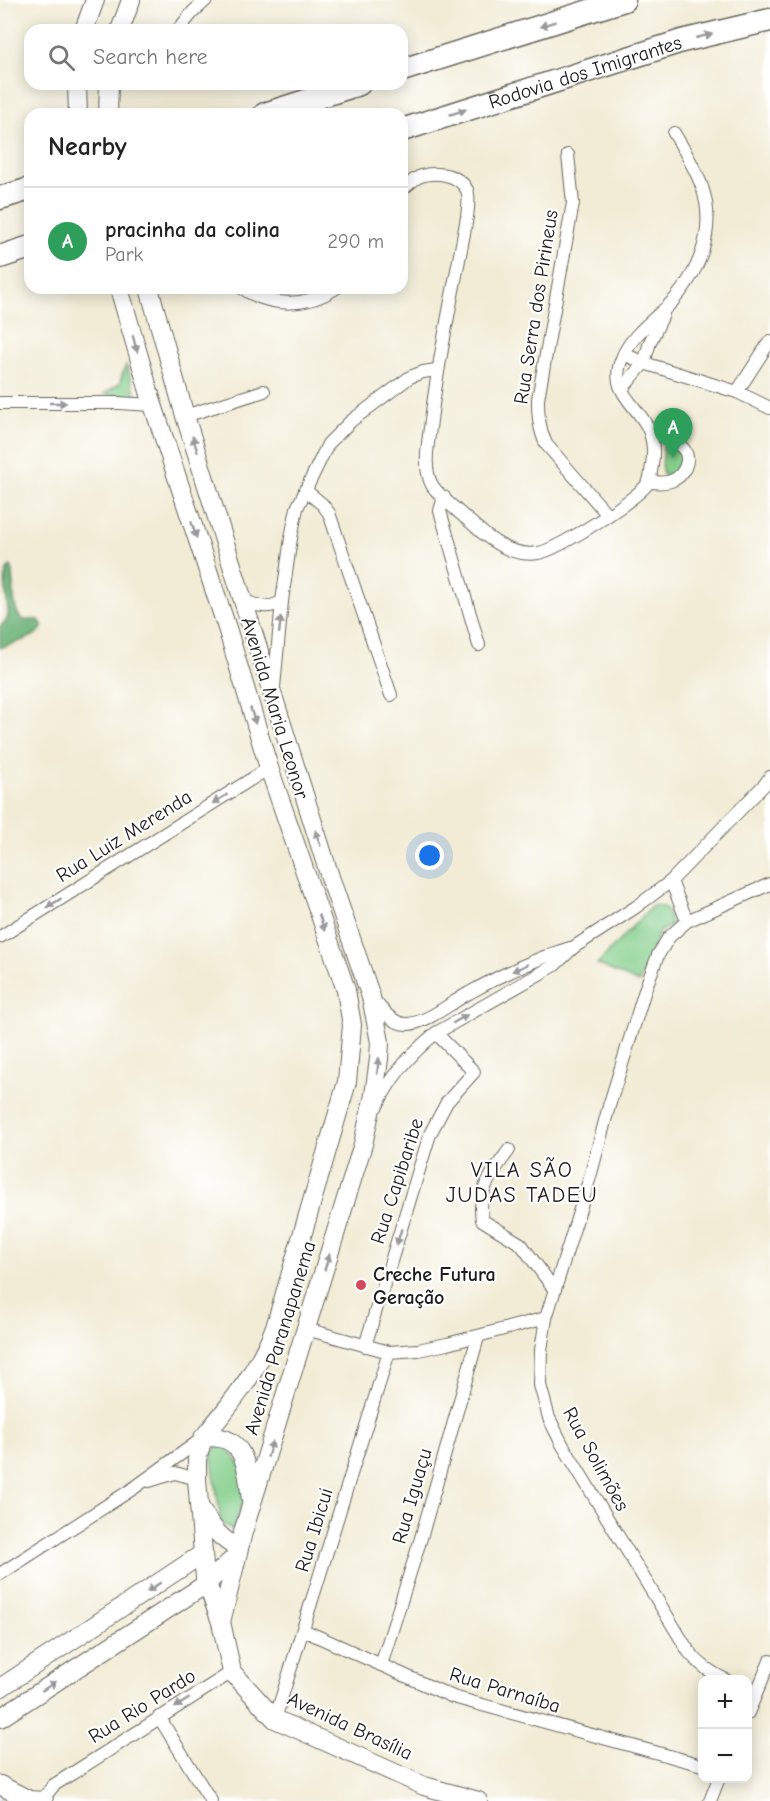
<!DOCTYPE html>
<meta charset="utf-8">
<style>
body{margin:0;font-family:"Comic Neue",sans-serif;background:#f2f2f2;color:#222}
.controls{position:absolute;right:18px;bottom:18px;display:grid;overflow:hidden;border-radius:12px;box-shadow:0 3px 15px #0003}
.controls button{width:54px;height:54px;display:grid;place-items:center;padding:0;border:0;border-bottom:2px solid #e0e0e0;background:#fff;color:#222;font:30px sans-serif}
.you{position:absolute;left:430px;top:856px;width:21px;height:21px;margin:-15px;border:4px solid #fff;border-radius:50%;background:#1a73e8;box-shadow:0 0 0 9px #1a73e833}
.badge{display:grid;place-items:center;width:39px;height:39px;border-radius:50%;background:#b45309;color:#fff;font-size:20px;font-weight:700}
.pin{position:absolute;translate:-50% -50px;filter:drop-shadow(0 2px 3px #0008)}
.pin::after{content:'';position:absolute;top:32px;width:21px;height:18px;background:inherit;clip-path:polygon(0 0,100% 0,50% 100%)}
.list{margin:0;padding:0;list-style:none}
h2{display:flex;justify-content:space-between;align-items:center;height:78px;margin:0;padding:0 24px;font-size:26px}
h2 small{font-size:20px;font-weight:400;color:#767676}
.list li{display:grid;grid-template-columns:39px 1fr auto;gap:18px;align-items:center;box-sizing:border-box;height:108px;padding:0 24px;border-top:2px solid #e0e0e0}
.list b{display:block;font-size:22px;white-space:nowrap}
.list p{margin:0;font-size:20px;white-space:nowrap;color:#767676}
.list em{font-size:20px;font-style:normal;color:#767676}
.icon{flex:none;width:33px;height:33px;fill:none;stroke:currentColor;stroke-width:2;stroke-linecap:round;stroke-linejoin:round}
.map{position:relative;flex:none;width:770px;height:1801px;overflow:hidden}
.search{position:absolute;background:#fff;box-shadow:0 3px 15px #0003;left:24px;top:24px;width:384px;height:66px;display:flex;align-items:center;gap:15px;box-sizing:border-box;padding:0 21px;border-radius:18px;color:#767676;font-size:22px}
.panel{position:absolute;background:#fff;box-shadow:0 3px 15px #0003;left:24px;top:108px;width:384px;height:186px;border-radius:18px}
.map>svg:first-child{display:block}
</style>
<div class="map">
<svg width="770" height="1801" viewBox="0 0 770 1801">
<rect width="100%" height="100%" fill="#fff"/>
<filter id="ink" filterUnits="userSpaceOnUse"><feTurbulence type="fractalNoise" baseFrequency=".0167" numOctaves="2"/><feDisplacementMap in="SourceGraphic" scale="12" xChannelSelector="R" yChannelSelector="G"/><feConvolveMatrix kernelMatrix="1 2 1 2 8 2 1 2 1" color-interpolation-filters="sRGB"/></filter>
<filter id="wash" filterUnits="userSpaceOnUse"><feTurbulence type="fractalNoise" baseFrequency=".008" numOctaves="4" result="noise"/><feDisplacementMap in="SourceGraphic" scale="24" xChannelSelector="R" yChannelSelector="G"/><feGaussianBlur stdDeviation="1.35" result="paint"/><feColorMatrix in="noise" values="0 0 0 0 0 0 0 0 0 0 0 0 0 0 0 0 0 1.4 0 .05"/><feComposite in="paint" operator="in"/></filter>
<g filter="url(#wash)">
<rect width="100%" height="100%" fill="#f2ecd6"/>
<g fill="#85cf8c" stroke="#507654" stroke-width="1.5">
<path d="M126 365 137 398 104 394 119 384Z"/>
<path d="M668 443 683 454V465L667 479 662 472 663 448Z"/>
<path d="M655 905 665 908 670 917 671 925 659 932C654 950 645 965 639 983L597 964 651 907Z"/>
<path d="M221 1443 243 1467 245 1496 233 1530 221 1523 211 1453Z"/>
</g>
<path fill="#6cb278" stroke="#44674a" stroke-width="1.5" d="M11 566C14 578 11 617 24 620 28 621 34 619 39 620L43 626C37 639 13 643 0 648V626C4 623 8 620 8 614 8 600 0 571 11 566Z"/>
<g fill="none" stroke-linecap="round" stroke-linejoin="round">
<path stroke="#6c9fd8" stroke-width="3" d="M0 1801H1"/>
</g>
</g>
<g filter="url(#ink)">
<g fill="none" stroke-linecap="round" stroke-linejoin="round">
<defs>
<g id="street">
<path d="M178 30 193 12 206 0"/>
<path d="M568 155 573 203 538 399C538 415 539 429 546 444L607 514"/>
<path d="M402 190C408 185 413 179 421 176 435 171 459 174 467 190 470 198 468 209 467 217 455 285 439 352 431 420 429 439 422 467 432 485 439 497 465 517 476 527 493 543 514 557 538 553 556 551 639 498 648 483 651 478 651 470 652 465 654 453 653 439 648 428 636 403 608 391 622 358 630 337 652 321 668 306 699 275 717 230 702 187 695 167 684 150 674 133"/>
<path d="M242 288C272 308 307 307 336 288"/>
<path d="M624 354 644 363 737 392 770 408"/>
<path d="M622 389 644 363 650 342 663 315"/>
<path d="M737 392 770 341"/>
<path d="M0 403H118L153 405"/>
<path d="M185 416 264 391"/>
<path d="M648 428C659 434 678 440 685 451 691 461 683 476 673 480 666 484 657 482 649 482"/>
<path d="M305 490 322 504 329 513 391 695"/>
<path d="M444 497 440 511 479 645"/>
<path d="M243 600C256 606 270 610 282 601"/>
<path d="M274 687 282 601 291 538 297 508 328 444 351 421 410 377 423 372 437 370"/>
<path d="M671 881 687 921"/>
<path d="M0 937 269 768"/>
<path d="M372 998C381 1008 392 1025 408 1024 427 1023 452 1002 469 993 501 975 535 959 570 948"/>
<path d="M377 1106C391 1076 410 1054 436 1033L555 965 574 947 636 907 671 881 765 784 770 777"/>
<path d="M509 1150C492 1174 477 1189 482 1220L521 1244 554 1289"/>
<path d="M306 1329 389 1352 418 1350 447 1344 546 1318"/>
<path d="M365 1346 430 1134 447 1102 474 1072 436 1033"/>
<path d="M149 1481 175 1473 197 1479"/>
<path d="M0 1574 134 1488 203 1438"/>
<path d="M303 1630 453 1697 702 1765"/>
<path d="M381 1665 421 1538 478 1337"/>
<path d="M726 1680C710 1672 700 1665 689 1652L562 1444 549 1418 540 1385 541 1350 546 1318 590 1177 609 1106 646 987 658 955 669 937 687 921 770 884"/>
<path d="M748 1713 770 1661"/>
<path d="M159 1717 211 1801"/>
<path d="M275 1719 389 1352"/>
<path d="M41 1801 54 1785 232 1672"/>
<path d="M710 1801 719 1778"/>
</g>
<g id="secondary">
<path d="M84 30 95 0"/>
<path d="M120 30 131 0"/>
<path d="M77 84 78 114"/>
<path d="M108 114 109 84"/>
<path d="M119 288 153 405 227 628 269 768 346 990 352 1025 347 1082 276 1324C259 1370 234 1400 203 1438L197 1459V1479L205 1578 221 1622 232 1672 275 1719 424 1786 478 1801"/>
<path d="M149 288 185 416 331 880 371 997 380 1042 379 1059 374 1095 363 1144 243 1532 221 1622"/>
<path d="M203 1438C246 1431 247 1469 251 1500"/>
<path d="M201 1509C211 1526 220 1540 239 1548"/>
<path d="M0 1688 202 1554"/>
<path d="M0 1718 206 1584 236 1556"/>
<path d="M0 1785 29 1800 44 1801"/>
</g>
<g id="highway">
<path d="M402 70 624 0"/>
<path d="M265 114 359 84"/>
<path id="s1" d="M402 130 682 41 770 20"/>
<path d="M0 198 30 189"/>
<path d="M0 257 30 247"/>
</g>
</defs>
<use href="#street" stroke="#67655d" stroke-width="14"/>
<use href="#secondary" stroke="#67655d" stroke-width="20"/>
<use href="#highway" stroke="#67655d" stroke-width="25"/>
<use href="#street" stroke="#fff" stroke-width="12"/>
<use href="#secondary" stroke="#fff" stroke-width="18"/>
<use href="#highway" stroke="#fff" stroke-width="22"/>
</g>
<defs><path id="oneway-solid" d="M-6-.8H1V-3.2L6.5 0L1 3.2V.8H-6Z" transform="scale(1.5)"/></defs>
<g fill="#999">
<use href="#oneway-solid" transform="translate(548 24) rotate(162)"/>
<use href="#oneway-solid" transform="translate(704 36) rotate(-14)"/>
<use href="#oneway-solid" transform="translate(458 112) rotate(-18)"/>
<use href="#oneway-solid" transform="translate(135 344) rotate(75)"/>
<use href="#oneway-solid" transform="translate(58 403)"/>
<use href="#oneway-solid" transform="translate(195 444) rotate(-108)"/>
<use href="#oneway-solid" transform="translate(194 530) rotate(72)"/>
<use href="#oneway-solid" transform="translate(280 625) rotate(-84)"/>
<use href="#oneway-solid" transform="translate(253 716) rotate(73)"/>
<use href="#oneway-solid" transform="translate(220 799) rotate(148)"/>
<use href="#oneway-solid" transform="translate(318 838) rotate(-107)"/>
<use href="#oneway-solid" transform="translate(54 903) rotate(148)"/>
<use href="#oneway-solid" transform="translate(322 923) rotate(71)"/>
<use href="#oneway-solid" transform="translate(520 968) rotate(155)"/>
<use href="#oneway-solid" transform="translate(460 1019) rotate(-30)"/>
<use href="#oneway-solid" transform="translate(378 1066) rotate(-83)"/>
<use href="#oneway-solid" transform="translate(399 1237) rotate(107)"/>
<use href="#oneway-solid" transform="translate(327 1262) rotate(-73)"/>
<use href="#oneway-solid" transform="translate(270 1449) rotate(-73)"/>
<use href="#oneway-solid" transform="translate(154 1587) rotate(147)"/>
<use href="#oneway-solid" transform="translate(49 1686) rotate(-33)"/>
<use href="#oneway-solid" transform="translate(182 1703) rotate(148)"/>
</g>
</g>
<circle fill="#d1495b" stroke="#fff" stroke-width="2" cx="361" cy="1285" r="6"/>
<g text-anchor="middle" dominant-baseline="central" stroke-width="4.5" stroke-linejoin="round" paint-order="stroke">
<g font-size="20" fill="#1c1c1c" stroke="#fff">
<text stroke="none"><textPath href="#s1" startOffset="192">Rodovia dos Imigrantes</textPath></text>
<text transform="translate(536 307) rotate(-81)">Rua Serra dos Pirineus</text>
<text transform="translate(275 708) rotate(73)">Avenida Maria Leonor</text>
<text transform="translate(124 836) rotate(-32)">Rua Luiz Merenda</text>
<text transform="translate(397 1181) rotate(-72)">Rua Capibaribe</text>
<text transform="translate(280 1338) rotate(-73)">Avenida Paranapanema</text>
<text transform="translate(596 1459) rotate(61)">Rua Solimões</text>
<text transform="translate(412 1496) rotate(-74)">Rua Iguaçu</text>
<text transform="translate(314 1530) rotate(-73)">Rua Ibicui</text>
<text transform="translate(505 1690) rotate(17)">Rua Parnaíba</text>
<text transform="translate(142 1706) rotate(-32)">Rua Rio Pardo</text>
<text transform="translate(350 1726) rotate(25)">Avenida Brasília</text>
</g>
<g font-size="20" font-weight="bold" fill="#1c1c1c" stroke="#fff" text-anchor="start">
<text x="373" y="1274">Creche Futura<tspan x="373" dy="23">Geração</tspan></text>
</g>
<g font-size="22" letter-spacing="1.5" fill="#1c1c1c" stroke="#fff">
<text x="522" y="1170">VILA SÃO<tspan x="522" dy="25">JUDAS TADEU</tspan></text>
</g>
</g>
</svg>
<div class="controls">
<button>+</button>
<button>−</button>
</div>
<div class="you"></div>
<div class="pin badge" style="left:673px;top:458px;background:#2e9e5b">A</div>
<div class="search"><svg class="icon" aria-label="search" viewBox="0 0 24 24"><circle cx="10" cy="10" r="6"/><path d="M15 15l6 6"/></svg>Search here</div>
<section class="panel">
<h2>Nearby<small></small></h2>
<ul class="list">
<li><span class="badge" style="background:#2e9e5b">A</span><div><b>pracinha da colina</b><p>Park</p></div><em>290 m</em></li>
</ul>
</section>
</div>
